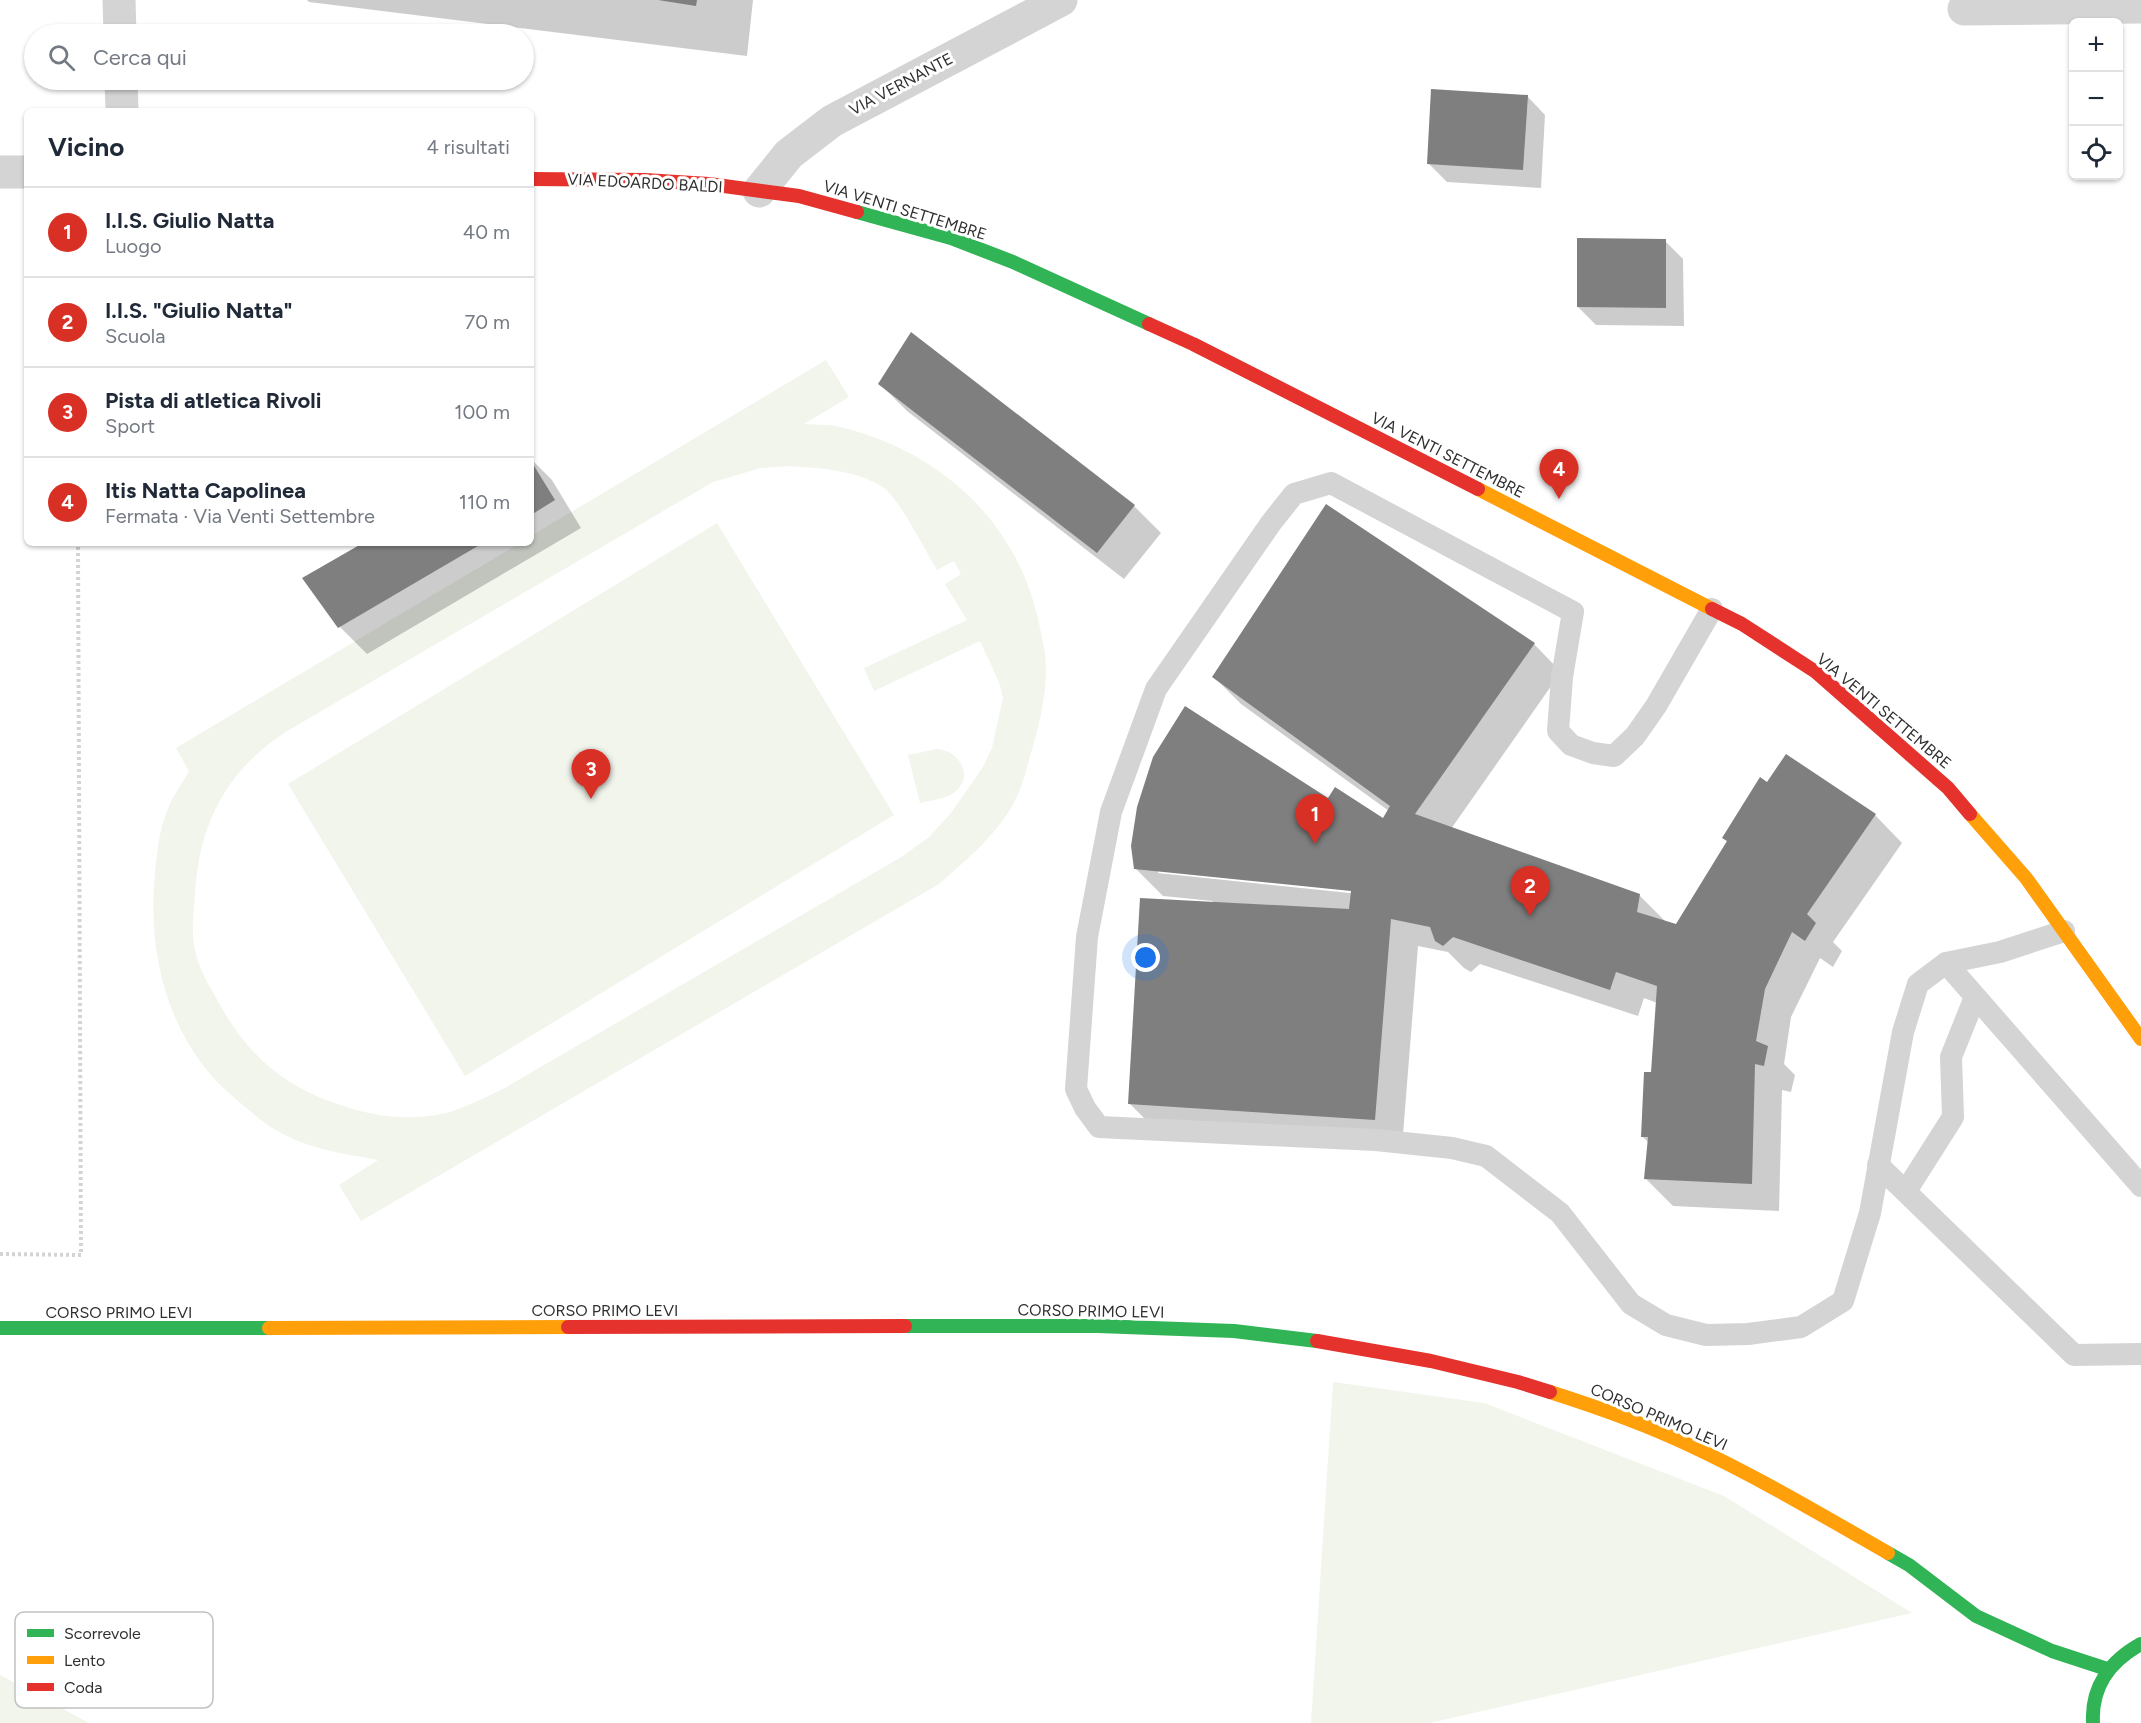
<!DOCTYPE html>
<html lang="it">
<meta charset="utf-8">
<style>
body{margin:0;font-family:Figtree,sans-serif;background:#f2f2f3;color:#1f2937}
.controls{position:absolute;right:18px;top:18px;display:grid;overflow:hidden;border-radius:9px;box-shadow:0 2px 4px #0004}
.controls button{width:54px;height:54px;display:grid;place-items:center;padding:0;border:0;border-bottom:2px solid #e0e1e3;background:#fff;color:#1f2937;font:30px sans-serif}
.you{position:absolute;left:1146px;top:958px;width:21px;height:21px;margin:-15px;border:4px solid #fff;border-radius:50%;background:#1a73e8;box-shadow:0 0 0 9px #1a73e833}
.badge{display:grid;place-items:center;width:39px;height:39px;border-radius:50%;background:#d93025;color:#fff;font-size:20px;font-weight:700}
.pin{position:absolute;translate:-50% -50px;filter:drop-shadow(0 2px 3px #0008)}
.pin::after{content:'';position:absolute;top:32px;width:21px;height:18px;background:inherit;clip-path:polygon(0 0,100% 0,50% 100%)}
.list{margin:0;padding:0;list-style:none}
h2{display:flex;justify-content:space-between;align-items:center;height:78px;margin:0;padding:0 24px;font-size:26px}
h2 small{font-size:20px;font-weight:400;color:#747a83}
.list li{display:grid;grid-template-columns:39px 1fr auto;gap:18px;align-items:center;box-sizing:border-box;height:90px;padding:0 24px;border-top:2px solid #e0e1e3}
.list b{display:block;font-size:22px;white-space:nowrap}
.list p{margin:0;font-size:20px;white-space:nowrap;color:#747a83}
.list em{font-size:20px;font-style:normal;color:#747a83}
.icon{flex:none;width:33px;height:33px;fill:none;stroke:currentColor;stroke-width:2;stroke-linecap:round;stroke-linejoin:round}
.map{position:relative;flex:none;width:2141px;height:1723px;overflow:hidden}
.search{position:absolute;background:#fff;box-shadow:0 2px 4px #0004;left:24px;top:24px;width:510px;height:66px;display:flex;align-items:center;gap:15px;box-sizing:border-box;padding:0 21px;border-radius:33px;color:#747a83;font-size:22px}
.panel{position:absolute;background:#fff;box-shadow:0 2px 4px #0004;left:24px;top:108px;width:510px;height:438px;border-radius:9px}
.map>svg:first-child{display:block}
</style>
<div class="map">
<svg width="2141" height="1723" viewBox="0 0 2141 1723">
<rect width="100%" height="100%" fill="#fff"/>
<g fill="#f1f5ec" fill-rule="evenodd">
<path d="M826 360 849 397 804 424C815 425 829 424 840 427 940 451 1017 521 1039 623 1042 638 1046 654 1046 668 1046 697 1039 726 1031 753 1027 766 1024 780 1019 792 1003 830 969 858 939 884L361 1221 339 1185 378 1160C346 1154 315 1150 285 1135 268 1127 252 1113 237 1100 228 1092 218 1084 211 1075 163 1019 148 945 155 874 157 853 159 831 167 811 172 797 182 784 189 771L176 748 520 543H531V536ZM789 466C819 468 858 470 884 488 900 500 925 550 937 570L954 561 961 574 945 584 967 620 864 668 874 691 980 641 999 682 1003 698 992 748 983 767 951 813 929 837 903 856 503 1089C483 1098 458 1112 436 1115 402 1121 369 1115 337 1104 279 1084 244 1051 215 996 207 982 198 966 195 950 191 931 194 911 195 892 200 821 228 768 289 730L713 482 761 468Z"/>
<path d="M717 523 894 815 465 1076 288 784Z"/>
<path d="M937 749C957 750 974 773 957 790 948 799 932 800 920 803L908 755Z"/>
<path d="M1333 1382 1484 1403 1724 1496 1912 1613 1430 1723H1311Z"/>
<path d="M0 1675 89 1723H0Z"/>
</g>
<g fill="#0003" fill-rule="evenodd">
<path d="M307 0H753L747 56 309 2Z"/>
<path d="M1527 96 1545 115 1541 188 1447 182 1428 163Z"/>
<path d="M1665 241 1683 259 1684 326 1596 325 1578 307Z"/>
<path d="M880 384 1134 506 1161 533 1124 579 907 411Z"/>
<path d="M531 459 552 480 581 528 367 654 340 627 366 543H531Z"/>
<path d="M1534 644 1561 672 1451 829 1639 895 1667 923 1677 926 1728 842 1724 838 1767 784 1875 815 1902 843 1833 942 1842 951 1833 967 1820 958 1791 1017 1784 1064 1795 1075 1791 1092 1782 1090 1779 1211 1673 1206 1646 1179 1649 1143 1642 1136 1653 1074 1657 1003 1644 998 1638 1016 1480 964 1471 972 1464 968 1448 952 1418 946 1402 1147 1157 1131 1130 1104 1213 901 1163 896 1135 868 1329 800 1383 820 1389 811 1241 704 1214 677ZM1158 870 1359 891V894L1158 873Z"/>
</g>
<g fill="#7f7f7f">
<path d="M658 0H697L696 6Z"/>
<path d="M1431 89 1528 95 1523 170 1427 164Z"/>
<path d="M1577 238 1666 239V308L1577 307Z"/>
<path d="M911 332 1135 505 1097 553 878 384Z"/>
<path d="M531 461 555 500 531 515Z"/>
<path d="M1326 504 1535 643 1415 814 1640 894 1637 912 1676 924 1727 841 1722 838 1760 777 1767 782 1786 754 1876 814 1807 914 1816 923 1805 941 1792 932 1765 989 1756 1041 1768 1046 1764 1066 1755 1064 1752 1184 1644 1179 1648 1137H1641L1644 1072H1651L1657 986 1616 972 1610 990 1453 937 1443 946 1435 941 1430 927 1391 919 1375 1120 1128 1104 1140 898 1349 909 1351 891 1134 869 1131 846 1137 807 1153 757 1185 706 1328 798 1335 787 1383 818 1390 806 1212 677Z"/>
<path d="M363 543H483L338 628 302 578Z"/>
</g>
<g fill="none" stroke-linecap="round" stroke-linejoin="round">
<path stroke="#d4d4d4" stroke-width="4" stroke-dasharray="3 3" stroke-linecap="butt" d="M0 1254 81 1255 78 543"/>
<g stroke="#d4d4d4" stroke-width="22">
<path d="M1712 609 1656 706 1635 736 1614 756 1593 753 1571 745 1558 731 1562 677 1573 612 1331 483 1294 494 1271 523 1156 689 1111 812 1087 937 1076 1089 1085 1108 1099 1127 1376 1140 1452 1148 1486 1156 1560 1213 1631 1304 1666 1325 1706 1335 1748 1334 1801 1327 1843 1301 1870 1213 1903 1032 1918 984 1946 963 2000 952 2064 931"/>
<path d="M1946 963 2141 1186"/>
<path d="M1878 1165 2074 1355 2141 1354"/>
<path d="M1906 1191 1953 1117 1951 1057 1975 997"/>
</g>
<g stroke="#d4d4d4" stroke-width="33">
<path d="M119 0 120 34"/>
<path d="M1964 9 2141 7"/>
<path d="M121 80 122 111"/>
<path d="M0 172H27"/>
<path d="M759 191 789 154 832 121 1061 0"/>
</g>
<g stroke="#30b455" stroke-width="14">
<path d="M857 212 951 238 1013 262 1149 324"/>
<path d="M905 1326H1098L1234 1331 1317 1341"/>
<path d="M0 1328H269"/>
<path d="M1888 1553 1909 1565 1976 1616 2052 1651 2107 1669"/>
<path d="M2093 1723C2091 1687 2110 1661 2141 1644"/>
</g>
<g stroke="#ff9f0a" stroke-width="14">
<path d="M1478 489 1712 609"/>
<path d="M1970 814 2026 878 2141 1039"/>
<path d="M269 1328 568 1327"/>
<path d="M1550 1392C1597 1407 1643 1423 1687 1444 1756 1476 1822 1515 1888 1553"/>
</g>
<g stroke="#e5322d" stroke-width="14">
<path d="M531 179 645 180 709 184 799 196 857 212"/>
<path d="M1149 324 1193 344 1478 489"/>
<path d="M1712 609 1742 624 1816 672 1948 788 1970 814"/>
<path d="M568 1327 905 1326"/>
<path d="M1317 1341 1431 1361 1518 1382 1550 1392"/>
</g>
</g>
<g text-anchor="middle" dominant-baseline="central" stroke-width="6" stroke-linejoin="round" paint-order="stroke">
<g font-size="16" fill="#2f2f2f" stroke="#fff">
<text transform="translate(901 84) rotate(-28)">VIA VERNANTE</text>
<text transform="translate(645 183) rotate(3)">VIA EDOARDO BALDI</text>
<text transform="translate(905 210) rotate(17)">VIA VENTI SETTEMBRE</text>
<text transform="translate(1448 455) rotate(27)">VIA VENTI SETTEMBRE</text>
<text transform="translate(1884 711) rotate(40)">VIA VENTI SETTEMBRE</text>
<text x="605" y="1310">CORSO PRIMO LEVI</text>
<text transform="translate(1091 1311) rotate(1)">CORSO PRIMO LEVI</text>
<text x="119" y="1312">CORSO PRIMO LEVI</text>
<text transform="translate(1659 1417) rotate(23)">CORSO PRIMO LEVI</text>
</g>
</g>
<rect x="15" y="1612" width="198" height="96" rx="9" fill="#fff" stroke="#c1c1c1" stroke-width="1.5"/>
<rect x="27" y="1629" width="27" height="8" fill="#30b455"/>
<rect x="27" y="1656" width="27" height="8" fill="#ff9f0a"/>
<rect x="27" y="1683" width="27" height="8" fill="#e5322d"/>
<g font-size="16" fill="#2f2f2f">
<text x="64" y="1639">Scorrevole</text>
<text x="64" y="1666">Lento</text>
<text x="64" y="1693">Coda</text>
</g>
</svg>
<div class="controls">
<button>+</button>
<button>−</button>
<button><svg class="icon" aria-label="locate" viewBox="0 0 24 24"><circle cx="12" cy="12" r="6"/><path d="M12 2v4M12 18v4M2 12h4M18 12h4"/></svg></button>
</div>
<div class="you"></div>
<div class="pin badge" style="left:1315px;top:844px">1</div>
<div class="pin badge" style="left:1530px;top:916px">2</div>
<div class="pin badge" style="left:591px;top:799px">3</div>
<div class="pin badge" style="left:1559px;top:499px">4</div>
<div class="search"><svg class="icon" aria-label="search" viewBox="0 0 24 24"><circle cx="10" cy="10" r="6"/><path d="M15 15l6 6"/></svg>Cerca qui</div>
<section class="panel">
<h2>Vicino<small>4 risultati</small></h2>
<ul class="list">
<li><span class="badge">1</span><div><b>I.I.S. Giulio Natta</b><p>Luogo</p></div><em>40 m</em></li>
<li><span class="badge">2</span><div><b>I.I.S. &quot;Giulio Natta&quot;</b><p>Scuola</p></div><em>70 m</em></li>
<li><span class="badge">3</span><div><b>Pista di atletica Rivoli</b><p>Sport</p></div><em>100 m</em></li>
<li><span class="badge">4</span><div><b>Itis Natta Capolinea</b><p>Fermata · Via Venti Settembre</p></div><em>110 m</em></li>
</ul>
</section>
</div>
